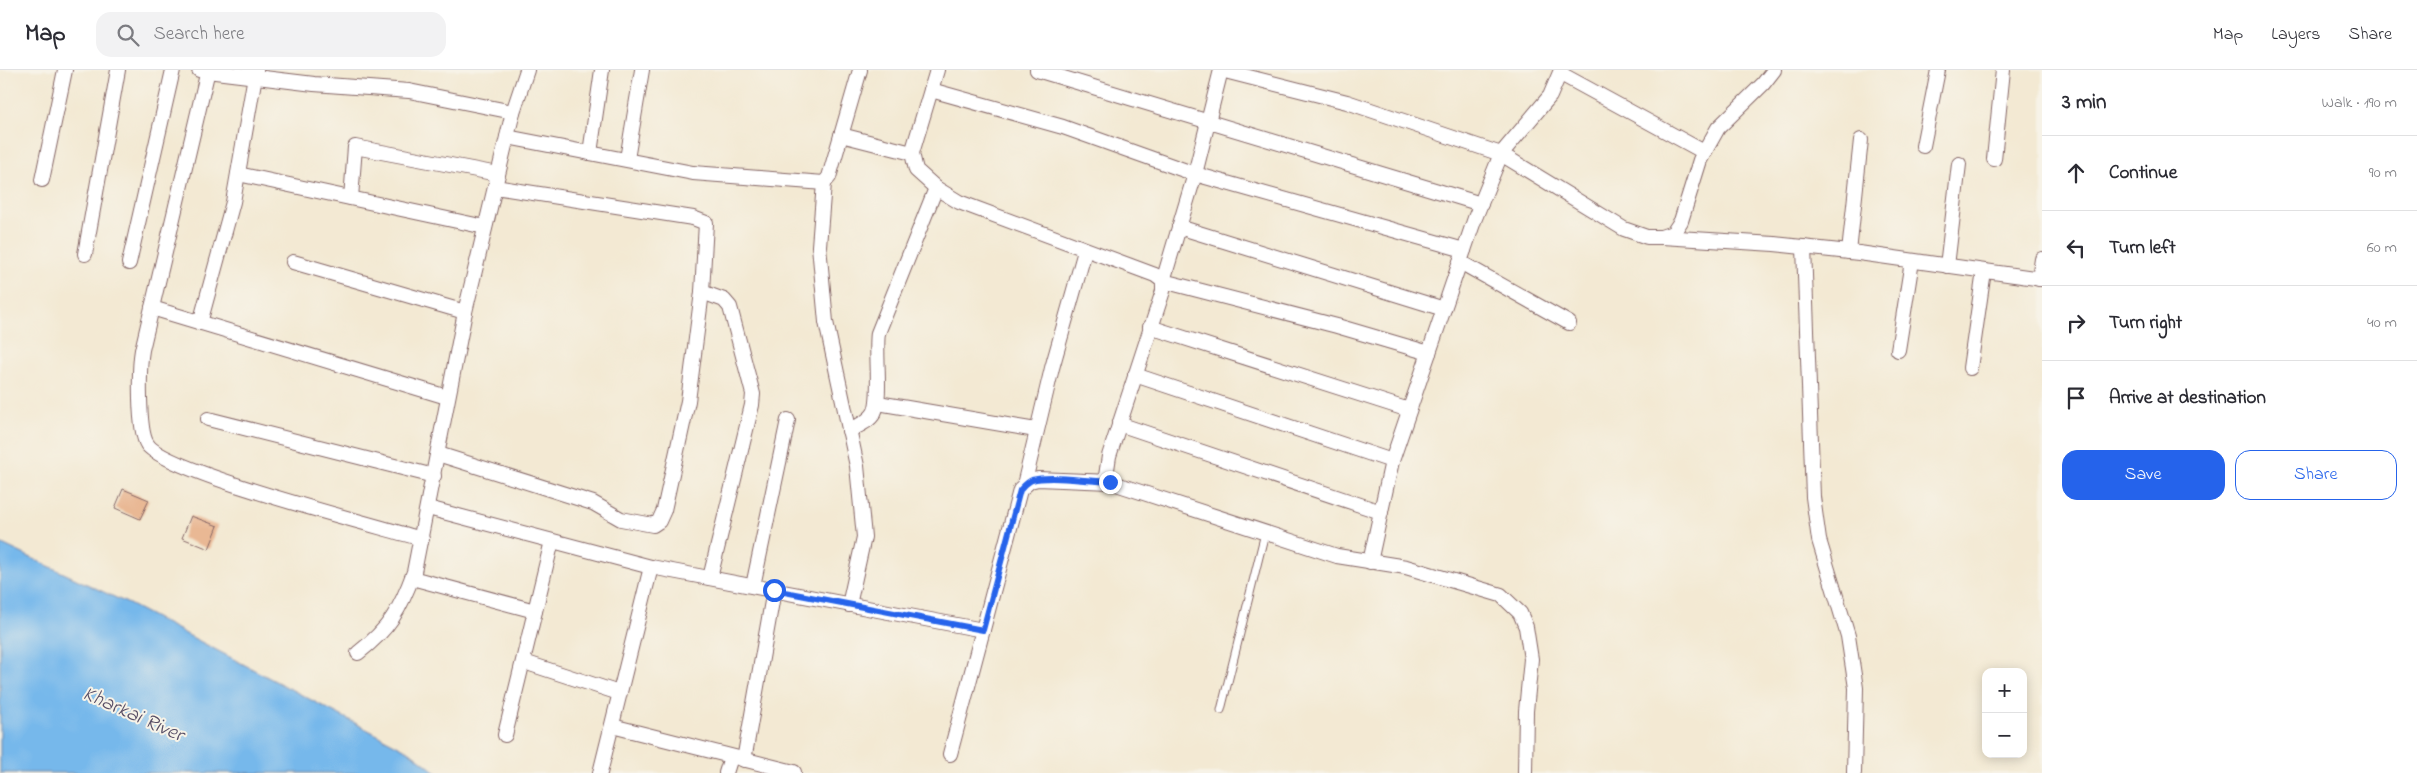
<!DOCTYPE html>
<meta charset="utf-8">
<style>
body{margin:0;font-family:"Indie Flower",sans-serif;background:#f2f2f3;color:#2b2b33}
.controls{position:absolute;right:15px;bottom:15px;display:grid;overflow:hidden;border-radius:10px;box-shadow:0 2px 12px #0003}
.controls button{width:45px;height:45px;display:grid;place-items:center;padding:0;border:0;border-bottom:1px solid #e1e1e2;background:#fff;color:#2b2b33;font:25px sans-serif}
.stop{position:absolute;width:15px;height:15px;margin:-11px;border:4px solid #2563eb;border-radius:50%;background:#fff}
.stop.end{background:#2563eb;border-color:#fff;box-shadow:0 1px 5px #0008}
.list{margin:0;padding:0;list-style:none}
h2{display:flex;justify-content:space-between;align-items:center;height:65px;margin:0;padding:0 20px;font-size:21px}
h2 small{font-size:16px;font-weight:400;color:#7c7c81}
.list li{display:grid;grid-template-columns:32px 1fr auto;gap:15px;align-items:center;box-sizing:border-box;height:75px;padding:0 20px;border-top:1px solid #e1e1e2}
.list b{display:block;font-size:19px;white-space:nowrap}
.list em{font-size:16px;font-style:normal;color:#7c7c81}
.actions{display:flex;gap:10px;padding:15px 20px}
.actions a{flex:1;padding:11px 0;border:1px solid #2563eb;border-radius:15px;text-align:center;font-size:18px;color:#2563eb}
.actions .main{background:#2563eb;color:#fff}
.icon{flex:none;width:28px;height:28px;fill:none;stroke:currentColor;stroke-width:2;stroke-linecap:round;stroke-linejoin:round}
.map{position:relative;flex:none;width:2042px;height:703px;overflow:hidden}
header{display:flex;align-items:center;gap:30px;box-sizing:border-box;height:70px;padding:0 25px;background:#fff;border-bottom:1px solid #e1e1e2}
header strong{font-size:24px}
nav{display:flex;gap:28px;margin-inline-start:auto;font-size:18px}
.search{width:350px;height:45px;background:#f2f2f3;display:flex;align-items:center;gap:12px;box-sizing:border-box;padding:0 18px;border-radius:15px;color:#7c7c81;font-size:19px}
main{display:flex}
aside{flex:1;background:#fff}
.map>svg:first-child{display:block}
</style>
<header>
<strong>Map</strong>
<div class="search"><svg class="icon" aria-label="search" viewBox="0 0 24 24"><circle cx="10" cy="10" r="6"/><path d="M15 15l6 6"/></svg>Search here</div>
<nav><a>Map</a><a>Layers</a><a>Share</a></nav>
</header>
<main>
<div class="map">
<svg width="2042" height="703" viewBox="0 0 2042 703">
<rect width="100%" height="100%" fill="#f7f3e8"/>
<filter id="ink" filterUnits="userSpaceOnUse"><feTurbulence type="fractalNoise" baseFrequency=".02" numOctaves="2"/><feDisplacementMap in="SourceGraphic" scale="10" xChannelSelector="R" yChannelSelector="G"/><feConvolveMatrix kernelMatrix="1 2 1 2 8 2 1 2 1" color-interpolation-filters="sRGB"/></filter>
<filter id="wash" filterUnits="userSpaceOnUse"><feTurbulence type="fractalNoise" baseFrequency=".0096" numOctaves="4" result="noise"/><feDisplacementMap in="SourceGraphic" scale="20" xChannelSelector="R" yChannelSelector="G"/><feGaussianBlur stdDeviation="1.12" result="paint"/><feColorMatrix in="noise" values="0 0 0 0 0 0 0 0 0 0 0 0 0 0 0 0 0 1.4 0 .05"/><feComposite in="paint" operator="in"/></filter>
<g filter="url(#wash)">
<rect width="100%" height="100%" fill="#f3e9d3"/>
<path fill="#76b8eb" stroke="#606c8b" d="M0 473 129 534 410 682 437 703H0Z"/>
<g id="blocks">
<g fill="#e9b894">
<path d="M123 419 149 430 140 449 115 438Z"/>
<path d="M191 446 218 456 209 479 182 468Z"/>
</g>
</g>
</g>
<g filter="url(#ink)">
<use href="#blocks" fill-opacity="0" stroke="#856666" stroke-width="1"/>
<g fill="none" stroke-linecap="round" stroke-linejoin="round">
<defs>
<path id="service" d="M1221 640 1265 463"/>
<g id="minor">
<path d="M199 0 314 14 409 21 513 42"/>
<path d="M208 0 142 280C139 297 138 360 147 374 164 402 378 456 422 469"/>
<path d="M937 0 912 83 916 100 936 118 959 132 1155 205 1163 211V221L1109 386 1106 406 1110 412 1337 486 1406 497 1501 525 1520 543 1526 557 1531 589 1526 641 1525 703"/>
<path d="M1037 0 1481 134"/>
<path d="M1221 0 1347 32 1501 84 1624 159 1647 167H1661L1673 163 1681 151 1700 90 1718 58 1763 14 1774 0"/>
<path d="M1221 0 1195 104 1163 211 1337 256 1429 283"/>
<path d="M1561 4 1704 82"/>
<path d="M931 20 1063 57 1195 104 1464 180"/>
<path d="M841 65 912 83"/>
<path d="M507 67 693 103 824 113 829 107 860 0"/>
<path d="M1923 76 1938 0"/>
<path d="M590 83 602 0"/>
<path d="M627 89 642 0"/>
<path d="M1994 89 2003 0"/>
<path d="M238 104 485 157"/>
<path d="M42 110 65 0"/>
<path d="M824 113 819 176 826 252 857 396 864 467 849 535"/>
<path d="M351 128 355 77 498 104"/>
<path d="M1179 157 1444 239"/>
<path d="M1662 167 1774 174 1859 183 2042 209"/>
<path d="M1804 177 1813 427 1819 470 1848 566 1856 618 1854 703"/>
<path d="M1849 182 1861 70"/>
<path d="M85 184 118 0"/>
<path d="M293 192 465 242"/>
<path d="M1460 192 1569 253"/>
<path d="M129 193 173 0"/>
<path d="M1947 196 1959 94"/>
<path d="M2039 209 2042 189"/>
<path d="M702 222 724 230 730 237 753 324 752 335 710 508"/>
<path d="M152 238 447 327"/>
<path d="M200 253 233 132 256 0"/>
<path d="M1150 257 1409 340"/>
<path d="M1898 280 1912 191"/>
<path d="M1970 298 1984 201"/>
<path d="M1135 305 1392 391"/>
<path d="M878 333 1036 360"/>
<path d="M208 349 434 406"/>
<path d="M1119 354 1381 442"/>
<path d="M849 361C857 356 869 352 874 343 882 329 875 282 878 263L936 118"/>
<path d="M438 384 593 433 621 449 653 455 659 451 664 440 688 331 702 222 706 153 693 148 495 117"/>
<path d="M1024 415 1052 298 1085 181"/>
<path d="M428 438 651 497 983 560"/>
<path d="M1370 492 1392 391 1475 148 1501 84 1550 26 1561 0"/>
<path d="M412 508 535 541"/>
<path d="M753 516 788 350"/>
<path d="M358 583C390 558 400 540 414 502L465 242 513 42 527 0"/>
<path d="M524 592 619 623"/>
<path d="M612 656 794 702"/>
<path d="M505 665 552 471"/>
<path d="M950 684 1020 420 1030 411 1038 409 1110 412"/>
<path d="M744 690 774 520"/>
<path d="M600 703 651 497"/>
<path d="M726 703 731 687"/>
</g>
</defs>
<use href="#service" stroke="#856666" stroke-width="9"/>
<use href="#minor" stroke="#856666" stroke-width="16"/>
<use href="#service" stroke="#fff" stroke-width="7"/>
<use href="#minor" stroke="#fff" stroke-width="14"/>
</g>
</g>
<g fill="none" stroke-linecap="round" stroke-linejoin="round" filter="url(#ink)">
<path stroke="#2563eb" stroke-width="6" d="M774 520 983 560 1020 420C1024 416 1027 412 1032 410 1050 405 1090 411 1110 412"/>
</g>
<g text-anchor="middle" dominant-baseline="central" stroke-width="4" stroke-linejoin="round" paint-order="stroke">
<g font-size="21" font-style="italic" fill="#574d65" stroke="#f7f3e8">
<text transform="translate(133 645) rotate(24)">Kharkai River</text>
</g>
</g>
</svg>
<div class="controls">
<button>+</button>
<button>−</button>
</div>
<div class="stop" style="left:774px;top:520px"></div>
<div class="stop end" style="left:1110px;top:412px"></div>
</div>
<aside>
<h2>3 min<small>Walk · 190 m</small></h2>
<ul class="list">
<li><svg class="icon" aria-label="ahead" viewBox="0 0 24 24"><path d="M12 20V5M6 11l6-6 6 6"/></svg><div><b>Continue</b></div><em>90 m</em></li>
<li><svg class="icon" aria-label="left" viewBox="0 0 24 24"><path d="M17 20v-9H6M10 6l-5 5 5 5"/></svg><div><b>Turn left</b></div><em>60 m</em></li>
<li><svg class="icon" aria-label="right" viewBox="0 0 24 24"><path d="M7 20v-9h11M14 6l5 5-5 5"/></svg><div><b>Turn right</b></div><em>40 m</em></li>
<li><svg class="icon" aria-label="arrive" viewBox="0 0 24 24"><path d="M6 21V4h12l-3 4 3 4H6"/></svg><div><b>Arrive at destination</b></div></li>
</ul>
<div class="actions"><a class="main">Save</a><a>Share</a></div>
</aside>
</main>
